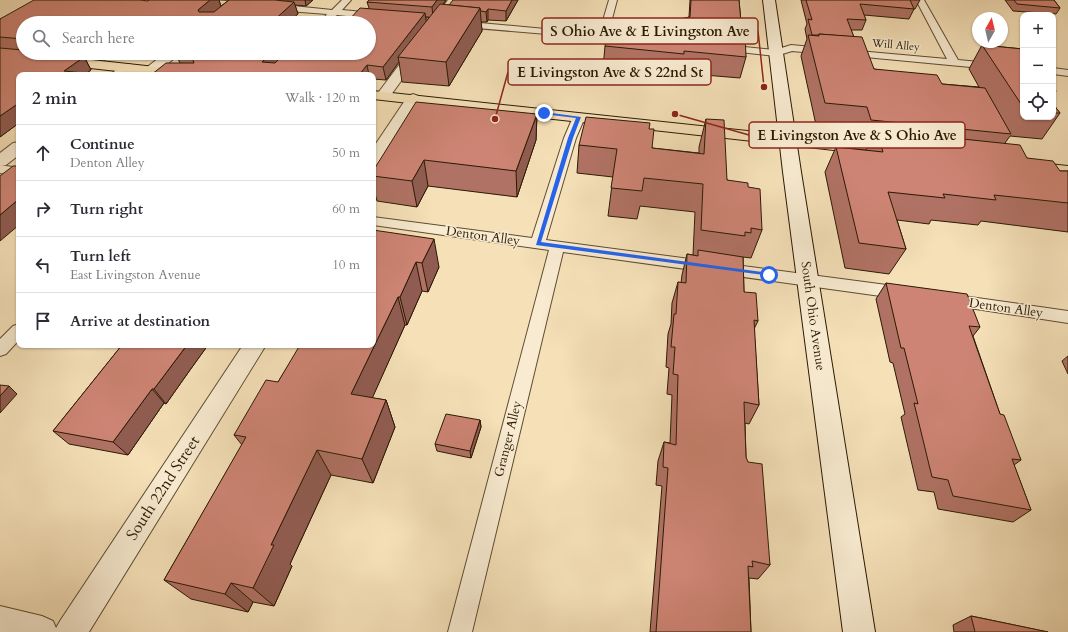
<!DOCTYPE html>
<meta charset="utf-8">
<style>
body{margin:0;font-family:Cardo,serif;background:#f2f2f3;color:#2b2b33}
.controls{position:absolute;right:12px;top:12px;display:grid;overflow:hidden;border-radius:8px;box-shadow:0 1px 3px #0004}
.controls button{width:36px;height:36px;display:grid;place-items:center;padding:0;border:0;border-bottom:1px solid #e1e1e2;background:#fff;color:#2b2b33;font:20px sans-serif}
.compass{position:absolute;left:972px;top:12px;width:36px;height:36px;border-radius:50%;background:#fff;box-shadow:0 1px 3px #0004;rotate:8deg}
.stop{position:absolute;width:12px;height:12px;margin:-9px;border:3px solid #2563eb;border-radius:50%;background:#fff}
.stop.end{background:#2563eb;border-color:#fff;box-shadow:0 1px 4px #0008}
.list{margin:0;padding:0;list-style:none}
h2{display:flex;justify-content:space-between;align-items:center;height:52px;margin:0;padding:0 16px;font-size:17px}
h2 small{font-size:13px;font-weight:400;color:#7c7c81}
.list li{display:grid;grid-template-columns:26px 1fr auto;gap:12px;align-items:center;box-sizing:border-box;height:56px;padding:0 16px;border-top:1px solid #e1e1e2}
.list b{display:block;font-size:15px;white-space:nowrap}
.list p{margin:0;font-size:13px;white-space:nowrap;color:#7c7c81}
.list em{font-size:13px;font-style:normal;color:#7c7c81}
.icon{flex:none;width:22px;height:22px;fill:none;stroke:currentColor;stroke-width:2;stroke-linecap:round;stroke-linejoin:round}
.map{position:relative;flex:none;width:1068px;height:632px;overflow:hidden}
.search{position:absolute;background:#fff;box-shadow:0 1px 3px #0004;left:16px;top:16px;width:360px;height:44px;display:flex;align-items:center;gap:10px;box-sizing:border-box;padding:0 14px;border-radius:22px;color:#7c7c81;font-size:15px}
.panel{position:absolute;background:#fff;box-shadow:0 1px 3px #0004;left:16px;top:72px;width:360px;height:276px;border-radius:8px}
.map>svg:first-child{display:block}
</style>
<div class="map">
<svg width="1068" height="632" viewBox="0 0 1068 632">
<rect width="100%" height="100%" fill="#f5e0b8"/>
<filter id="stains"><feTurbulence type="fractalNoise" baseFrequency=".005" numOctaves="4"/><feColorMatrix values="0 0 0 0 .2 0 0 0 0 .09 0 0 0 0 .02 0 0 0 .5 -.17"/></filter>
<radialGradient id="worn" r=".72"><stop offset=".6" stop-color="#630" stop-opacity="0"/><stop offset="1" stop-color="#630" stop-opacity=".3"/></radialGradient>
<g fill="none" stroke-linecap="round" stroke-linejoin="round">
<defs>
<g id="lane">
<path d="M190 0C202 0 243 0 251 5L247 8 194 3Z"/>
<path d="M342 0H351L342 10 375 13 380 16 375 19 337 15 329 21 324 18 327 14 274 10 270 7 274 4 332 10Z"/>
<path d="M609 0H617L608 34 631 37V41L404 22 399 19 404 16 599 34Z"/>
<path d="M916 0H924L958 60 1023 66V72L844 55 842 53 847 50 947 59Z"/>
<path d="M725 45 775 50 791 45 824 48 829 51 824 54 792 51 776 56 722 50 720 48 722 46Z"/>
<path d="M1053 68 1068 70V76L1053 74Z"/>
<path d="M579 114 585 117 576 138 546 240 902 287 907 289 910 293 907 297 902 299 563 252 472 632H448L549 250 373 225V217L532 238 564 138 573 117Z"/>
<path d="M0 165 19 168V176L0 173Z"/>
<path d="M949 294 1068 311V323L943 304 941 300 943 296Z"/>
<path d="M19 324V340L6 354 0 356V339L13 326Z"/>
</g>
<g id="street">
<path d="M448 0H460L388 99H378L376 96 378 93Z"/>
<path d="M165 53H180L156 74H146L144 71 146 68Z"/>
<path d="M127 64 132 65 134 68 126 75H110L122 65Z"/>
<path d="M413 94 418 96 421 99 379 165 373 166V148L408 96Z"/>
<path d="M19 142V155L6 165 0 166V153L13 143Z"/>
<path d="M243 345H266L89 632H0V606L42 616 53 621 56 628 60 621Z"/>
</g>
<path id="secondary" d="M763 0H775L801 172 875 632H843L783 172Z"/>
<g id="primary">
<path d="M0 50 192 71 197 72 199 75H153L0 58Z"/>
<path d="M373 91 897 147 903 148 905 152 903 156 897 157 373 99Z"/>
<path d="M1030 162 1068 166V176L1024 171 1021 167 1024 163Z"/>
</g>
</defs>
<use href="#lane" stroke="#5e4c30" stroke-width="2"/>
<use href="#street" stroke="#5e4c30" stroke-width="2"/>
<use href="#secondary" stroke="#2b1a03" stroke-width="2"/>
<use href="#primary" stroke="#2b1a03" stroke-width="2"/>
<use href="#lane" fill="#f8ebd1" fill-rule="evenodd"/>
<use href="#street" fill="#f8ebd1" fill-rule="evenodd"/>
<use href="#secondary" fill="#f8ebd1" fill-rule="evenodd"/>
<use href="#primary" fill="#f5e0b8" fill-rule="evenodd"/>
</g>
<g fill="#b07264" stroke="#2b1a03" fill-rule="evenodd">
<path d="M149 0H219L221 6 229 0H313L306 6 295 5 298 14 23 23V53H114L105 60 85 58 91 70 87 73 19 75V123L0 137V19L148 1Z"/>
<path d="M446 0 443 5H449L518 0 506 21 488 20 487 22H481L482 31 449 86 402 82 399 62 386 80 373 79V75H151L180 63 176 55 369 53V8L367 2ZM426 17H429L426 22Z"/>
<path d="M690 0H739L742 33 746 57 740 78 680 73V75L603 68 605 46 676 28 677 22H680L681 19 689 17Z"/>
<path d="M801 0H920L915 9H914L909 19 864 15 866 20 862 30H851L854 37 874 69 942 84 979 87 969 69 982 45 1023 49V117H1053V104L1060 113 1042 139 1010 136 1005 143 1027 158 1060 171H1068V232L981 221 978 225 931 220 929 224 897 220 906 249 889 274 845 268 825 172 836 147 866 150 870 143 860 142 857 129 816 125 801 56 807 39 805 29 807 24Z"/>
<path d="M1005 0H1054L1060 8 1056 14 1013 11Z"/>
<path d="M1053 87 1056 91 1053 96Z"/>
<path d="M537 114 536 140 517 197 428 186 417 207 377 201 373 187V171Z"/>
<path d="M706 119 727 180 748 187 762 230 751 258 743 257 744 292 758 321 754 329 759 405 749 424 745 423 746 457 770 565 758 579 749 578 751 632H650L662 486 656 485 658 461 664 442 670 443 672 395 667 394 669 368 666 367 668 334 671 324 672 303 678 282 681 283 682 275 687 254 693 255 695 212 640 206 637 219 608 216 613 177 577 173 579 145 649 129 652 148 699 153V147Z"/>
<path d="M373 230 439 267 428 292 422 291 407 325H405L372 398 386 400 395 427 373 483 331 475 290 564 292 566 274 606 253 602 248 612 191 599 164 580 242 445 234 435 278 382Z"/>
<path d="M886 283 980 327 973 336 1000 414 1021 460 1014 465 1031 510 1013 522 938 509 934 492 918 490 901 417 905 414 893 363 890 362 876 299Z"/>
<path d="M122 345H208L190 370 166 404 164 403 128 455 69 444 53 431Z"/>
<path d="M1068 356V374L1062 361Z"/>
<path d="M480 420 481 427 471 458 437 451 435 444Z"/>
<path d="M971 616 1048 632H954L953 625Z"/>
</g>
<g fill="#905c51" stroke="#2b1a03">
<path d="M210 0H219L221 7 203 22 198 10Z"/>
<path d="M305 0H313L306 6Z"/>
<path d="M437 0H446L433 18 432 7Z"/>
<path d="M512 0H518L506 21V11Z"/>
<path d="M294 2 298 14 288 23H271Z"/>
<path d="M480 8 482 31 449 86 446 62Z"/>
<path d="M488 9V20L487 22 486 12Z"/>
<path d="M425 13 427 26 398 57 399 62 386 80 383 67Z"/>
<path d="M101 53H114L105 60Z"/>
<path d="M271 53H287L267 75 262 62Z"/>
<path d="M84 57 91 70 84 75 64 71Z"/>
<path d="M367 65 369 75H359Z"/>
<path d="M19 103V123L0 137V116Z"/>
<path d="M537 114 536 140 517 197 516 171Z"/>
<path d="M424 160 428 186 417 207 412 181Z"/>
<path d="M19 199V225L0 241V215Z"/>
<path d="M434 239 439 267 428 292 422 263Z"/>
<path d="M416 262 422 291 407 325 400 297Z"/>
<path d="M398 297 405 325 362 421 351 394Z"/>
<path d="M187 345H208L190 370 166 404 154 389Z"/>
<path d="M9 386 17 394 0 413V396Z"/>
<path d="M152 389 164 403 128 455 113 442Z"/>
<path d="M386 400 395 427 373 483 362 459Z"/>
<path d="M480 420 481 427 471 458 470 451Z"/>
<path d="M317 450 331 475 290 564 292 566 274 606 253 588 271 545Z"/>
<path d="M231 583 253 602 248 612 225 594Z"/>
</g>
<g fill="#cd8474" stroke="#2b1a03">
<path d="M34 0H140L148 1 149 0H210L198 10 199 12H214L229 0H275L294 2 271 23H23V39L0 37V19Z"/>
<path d="M369 0H437L432 7 367 2Z"/>
<path d="M453 0H512L506 11 488 9 486 12 481 11 480 8 449 5Z"/>
<path d="M691 0H739L742 33 677 28V22H681V19L690 17Z"/>
<path d="M806 0H910L914 9 860 4 866 20 847 19 854 37 819 34 818 35H812L808 19 812 20Z"/>
<path d="M1014 0H1054L1060 8 1017 4Z"/>
<path d="M440 4 480 8 446 62 398 57Z"/>
<path d="M360 8 425 13 383 67 367 65 359 75H151L166 63H194L192 58 176 55 180 53H271L262 62 275 63 285 53H369V23H346Z"/>
<path d="M610 23 745 33 746 57 684 51V54L605 46Z"/>
<path d="M819 34 862 37 874 69 937 75 942 84 985 88 1011 134 871 120 867 107 825 103 808 35 819 36Z"/>
<path d="M982 45 1023 49V107Z"/>
<path d="M0 48 23 50V53H50L84 57 64 71 102 75H19V103L0 116Z"/>
<path d="M1053 87 1056 91H1053Z"/>
<path d="M416 102 537 114 516 171 424 160 412 181 373 176V171Z"/>
<path d="M1053 104 1060 113H1053Z"/>
<path d="M586 117 650 123 649 129H654L652 148 704 154 706 119 724 120 727 180 748 183V187L760 189 762 230 751 228V233L745 232V236L701 230 703 184 644 178 642 191 611 188 617 149 579 145Z"/>
<path d="M876 130 1020 145 1027 158 1053 161 1060 171H1068V203L994 195 996 200 943 194 945 198 888 192 906 249 859 243 836 147 883 152Z"/>
<path d="M13 166H19V199L0 215V176Z"/>
<path d="M373 230 434 239 422 263 416 262 400 297H398L351 394 386 400 362 459 317 450 271 545H274L253 588 231 583 225 594 164 580 246 437 234 435 266 380 278 382 300 345H373Z"/>
<path d="M698 250 743 257 744 292 756 293 758 321 754 320 759 405 744 402 746 457 748 462 762 464 770 565 752 561 753 567 748 566 751 632H656L668 468 663 467 664 442 676 445 678 375 673 374 675 347H671L674 314H676L678 282 686 283 687 254 698 256Z"/>
<path d="M886 283 967 294 980 327 969 326 1000 414 1004 415 1021 460 1012 459 1031 510 953 496 948 480 932 477 914 403 918 404 904 348H901Z"/>
<path d="M122 345H187L154 389H152L113 442 53 431Z"/>
<path d="M0 385 9 386 0 396Z"/>
<path d="M446 414 480 420 470 451 435 444Z"/>
<path d="M971 616 1048 632H975Z"/>
</g>
<path fill="#2563eb" d="M544 112 581 117 573 138 541 242 769 273 772 275 771 276 536 245 568 138 576 118 543 114Z"/>
<g text-anchor="middle" dominant-baseline="central" stroke-width="3" stroke-linejoin="round" paint-order="stroke">
<g font-size="11" fill="#2b1a03" stroke="#f8ebd1">
<text transform="translate(896 45) rotate(5)">Will Alley</text>
</g>
<g font-size="13" fill="#2b1a03" stroke="#f8ebd1">
<text transform="translate(483 236) rotate(8)">Denton Alley</text>
<text transform="translate(1006 308) rotate(8)">Denton Alley</text>
<text transform="translate(813 316) rotate(82)">South Ohio Avenue</text>
<text transform="translate(508 439) rotate(-76)">Granger Alley</text>
</g>
<g font-size="16" fill="#2b1a03" stroke="#f8ebd1">
<text transform="translate(163 488) rotate(-57)">South 22nd Street</text>
</g>
</g>
<path fill="none" stroke="#8f2418" stroke-width="1.5" d="M764 87L758 31M495 119L508 72M675 114L749 135"/>
<g fill="#8f2418" stroke="#f8ebd1" stroke-width="1.5">
<circle cx="764" cy="87" r="4"/>
<circle cx="495" cy="119" r="4"/>
<circle cx="675" cy="114" r="4"/>
</g>
<g fill="#f8ebd1" stroke="#8f2418" stroke-width="1.5">
<rect x="542" y="18" width="216" height="26" rx="4"/>
<rect x="508" y="59" width="203" height="26" rx="4"/>
<rect x="749" y="122" width="216" height="26" rx="4"/>
</g>
<g font-size="14" text-anchor="middle" font-weight="bold" fill="#2b1a03">
<text x="650" y="36">S Ohio Ave &amp; E Livingston Ave</text>
<text x="610" y="77">E Livingston Ave &amp; S 22nd St</text>
<text x="857" y="140">E Livingston Ave &amp; S Ohio Ave</text>
</g>
<rect width="100%" height="100%" filter="url(#stains)"/>
<rect width="100%" height="100%" fill="url(#worn)"/>
</svg>
<div class="controls">
<button>+</button>
<button>−</button>
<button><svg class="icon" aria-label="locate" viewBox="0 0 24 24"><circle cx="12" cy="12" r="6"/><path d="M12 2v4M12 18v4M2 12h4M18 12h4"/></svg></button>
</div>
<svg class="compass" viewBox="-18 -18 36 36"><path d="M0-13l5 13h-10z" fill="#e53935"/><path d="M0 13l5-13h-10z" fill="#7c7c81"/></svg>
<div class="stop" style="left:769px;top:275px"></div>
<div class="stop end" style="left:544px;top:113px"></div>
<div class="search"><svg class="icon" aria-label="search" viewBox="0 0 24 24"><circle cx="10" cy="10" r="6"/><path d="M15 15l6 6"/></svg>Search here</div>
<section class="panel">
<h2>2 min<small>Walk · 120 m</small></h2>
<ul class="list">
<li><svg class="icon" aria-label="ahead" viewBox="0 0 24 24"><path d="M12 20V5M6 11l6-6 6 6"/></svg><div><b>Continue</b><p>Denton Alley</p></div><em>50 m</em></li>
<li><svg class="icon" aria-label="right" viewBox="0 0 24 24"><path d="M7 20v-9h11M14 6l5 5-5 5"/></svg><div><b>Turn right</b></div><em>60 m</em></li>
<li><svg class="icon" aria-label="left" viewBox="0 0 24 24"><path d="M17 20v-9H6M10 6l-5 5 5 5"/></svg><div><b>Turn left</b><p>East Livingston Avenue</p></div><em>10 m</em></li>
<li><svg class="icon" aria-label="arrive" viewBox="0 0 24 24"><path d="M6 21V4h12l-3 4 3 4H6"/></svg><div><b>Arrive at destination</b></div></li>
</ul>
</section>
</div>
